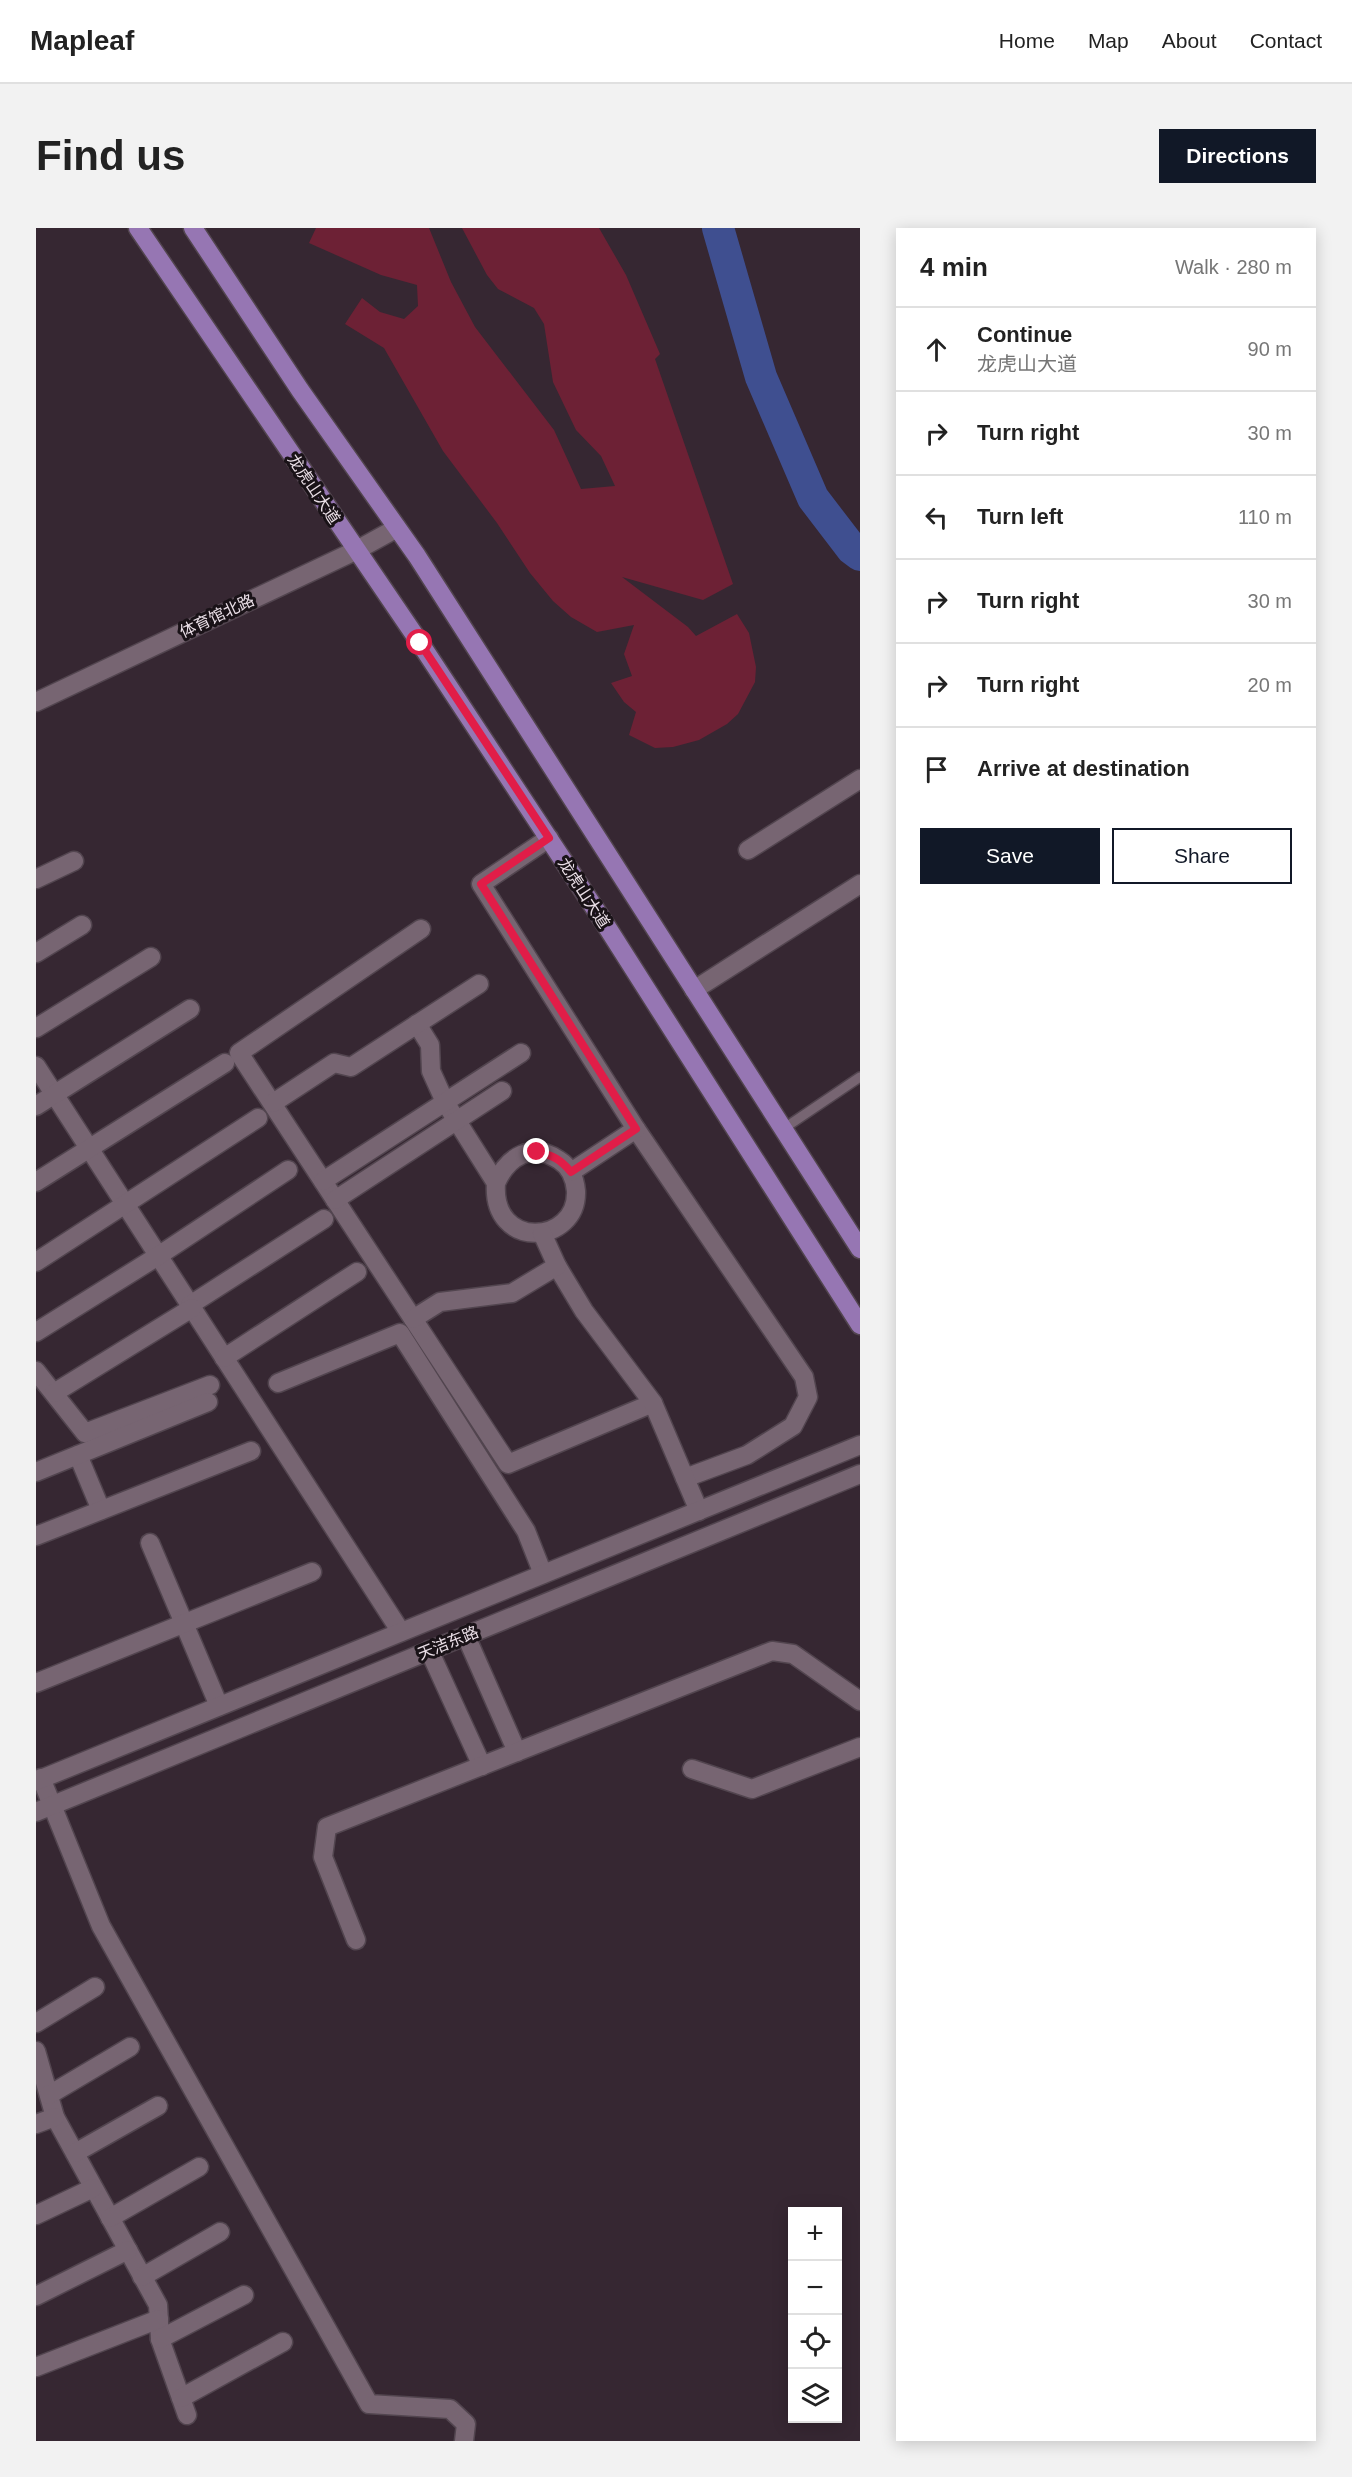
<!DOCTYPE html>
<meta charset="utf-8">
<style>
body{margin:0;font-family:Helvetica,"Noto Sans SC",sans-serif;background:#f2f2f2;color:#222}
.controls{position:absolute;right:18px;bottom:18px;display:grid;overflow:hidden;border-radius:0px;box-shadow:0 3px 15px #0003}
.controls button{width:54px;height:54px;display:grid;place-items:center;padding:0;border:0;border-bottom:2px solid #e0e0e0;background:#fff;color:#222;font:30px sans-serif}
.stop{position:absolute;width:18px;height:18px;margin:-14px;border:4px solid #e11d48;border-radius:50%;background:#fff}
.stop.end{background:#e11d48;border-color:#fff;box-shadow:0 2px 6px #0008}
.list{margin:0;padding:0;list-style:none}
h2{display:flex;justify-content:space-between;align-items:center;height:78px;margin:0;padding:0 24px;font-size:26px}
h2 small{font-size:20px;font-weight:400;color:#767676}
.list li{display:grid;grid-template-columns:39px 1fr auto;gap:18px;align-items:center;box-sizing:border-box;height:84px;padding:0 24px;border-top:2px solid #e0e0e0}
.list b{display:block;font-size:22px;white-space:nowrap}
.list p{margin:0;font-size:20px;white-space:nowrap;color:#767676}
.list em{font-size:20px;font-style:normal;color:#767676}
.actions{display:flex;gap:12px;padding:18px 24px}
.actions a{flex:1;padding:14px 0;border:2px solid #111827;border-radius:0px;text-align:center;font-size:21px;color:#111827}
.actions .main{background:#111827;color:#fff}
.icon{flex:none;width:33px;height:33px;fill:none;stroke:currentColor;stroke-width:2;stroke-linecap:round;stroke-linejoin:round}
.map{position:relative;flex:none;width:824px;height:2213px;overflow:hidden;border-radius:0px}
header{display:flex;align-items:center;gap:36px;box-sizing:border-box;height:84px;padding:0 30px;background:#fff;border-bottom:2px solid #e0e0e0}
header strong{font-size:28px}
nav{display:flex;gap:33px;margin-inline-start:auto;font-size:21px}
.intro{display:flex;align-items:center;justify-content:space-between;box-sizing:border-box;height:144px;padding:0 36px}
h1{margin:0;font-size:42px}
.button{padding:15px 27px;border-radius:0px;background:#111827;color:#fff;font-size:21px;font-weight:700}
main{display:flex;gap:36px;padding:0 36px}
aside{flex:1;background:#fff;border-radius:0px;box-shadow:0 3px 15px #0003}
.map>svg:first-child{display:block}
</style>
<header>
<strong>Mapleaf</strong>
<nav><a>Home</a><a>Map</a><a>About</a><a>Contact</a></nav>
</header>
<div class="intro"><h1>Find us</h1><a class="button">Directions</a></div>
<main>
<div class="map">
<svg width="824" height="2213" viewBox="0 0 824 2213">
<rect width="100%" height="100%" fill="#362732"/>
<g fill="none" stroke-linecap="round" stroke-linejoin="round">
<path stroke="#3f4f90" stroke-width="32" d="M682 0 725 149 777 270 816 321 824 327"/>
</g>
<path fill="#6d2135" d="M280 0H393L415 54 439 99 518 202 545 261 579 258 565 228 540 202 517 154 508 96 498 80 462 61 451 47 426 0H563L590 47 624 126 619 131 697 356 667 372 586 349 652 399 660 408 701 386 713 405 720 439 719 454 710 471 702 486 691 496 663 512 637 519 619 520 593 507 600 484 588 474 575 455 596 448 588 426 598 397 561 404 535 389 517 373 494 345 461 295 407 223 348 120 309 96 326 70 344 84 368 91 382 78 381 57 345 47 273 15Z"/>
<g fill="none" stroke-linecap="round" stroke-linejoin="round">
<defs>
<path id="service" d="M747 901 824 849"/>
<g id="minor">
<path d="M0 474 321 322 361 300"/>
<path d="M513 610 445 656 600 901 768 1149 772 1169 757 1198 711 1227 649 1250"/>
<path d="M712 622 824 551"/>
<path d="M0 651 38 633"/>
<path d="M385 701 203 825 472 1236 617 1175"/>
<path d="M0 725 46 697"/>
<path d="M658 762 824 656"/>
<path d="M381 796 394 817 395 843 409 874 460 955C455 1023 542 1017 540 963 539 951 534 939 523 932 496 914 472 928 460 955"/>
<path d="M0 800 115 729"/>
<path d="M0 838 365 1404"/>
<path d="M237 875 298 835 315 839 443 756"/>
<path d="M0 878 154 781"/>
<path d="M535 944 600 901"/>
<path d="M287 953 485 825"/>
<path d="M0 954 189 835"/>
<path d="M299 972 466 863"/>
<path d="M0 1034 222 890"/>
<path d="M521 1038 548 1083 617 1175 663 1283"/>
<path d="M154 1077 288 991"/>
<path d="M377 1091 404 1074 476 1065 521 1038 506 1005"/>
<path d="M0 1104 122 1028 252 942"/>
<path d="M188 1130 321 1044"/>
<path d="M0 1143 49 1205 174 1157"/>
<path d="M242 1155 364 1105 490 1303 507 1346"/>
<path d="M18 1165 156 1080"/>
<path d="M42 1227 65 1282"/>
<path d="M0 1244 172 1174"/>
<path d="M0 1308 215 1223"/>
<path d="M114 1315 183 1478"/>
<path d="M430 1408 481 1524"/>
<path d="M393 1422 446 1538"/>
<path d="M0 1455 276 1344"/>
<path d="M656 1541 716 1561 824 1519"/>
<path d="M5 1550 65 1698 333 2176 414 2181 430 2196 428 2213"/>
<path d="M320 1712 287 1629 291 1599 736 1423 757 1426 824 1473"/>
<path d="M0 1795 59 1759"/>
<path d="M0 1823 19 1889 122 2077 124 2111 151 2187"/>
<path d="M13 1867 94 1819"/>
<path d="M0 1896 19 1889"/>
<path d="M39 1925 122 1878"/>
<path d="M0 1987 57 1960"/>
<path d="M74 1990 163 1939"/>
<path d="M106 2049 184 2004"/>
<path d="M0 2068 92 2022"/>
<path d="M124 2111 208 2067"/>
<path d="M0 2139 123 2091"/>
<path d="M145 2170 247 2114"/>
</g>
<g id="secondary">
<path d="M0 1553 824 1217"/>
<path d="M0 1584 824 1246"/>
</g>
<g id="primary">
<path d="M102 0 384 415 571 699 824 1097"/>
<path d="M157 0 264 162 381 328 824 1021"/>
</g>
</defs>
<use href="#service" stroke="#52454f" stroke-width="12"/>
<use href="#minor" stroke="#52454f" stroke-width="21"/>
<use href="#secondary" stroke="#52454f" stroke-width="21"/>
<use href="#primary" stroke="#52454f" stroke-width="21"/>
<use href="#service" stroke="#776572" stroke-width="9"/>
<use href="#minor" stroke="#776572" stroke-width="18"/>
<use href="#secondary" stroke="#776572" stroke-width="18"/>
<use href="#primary" stroke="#9676b3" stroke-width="18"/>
</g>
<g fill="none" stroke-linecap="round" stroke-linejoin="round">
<path stroke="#e11d48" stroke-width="8" d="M384 415 513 610 445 656 600 901 535 944C525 932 517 927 501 924"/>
</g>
<g text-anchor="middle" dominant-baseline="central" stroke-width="6" stroke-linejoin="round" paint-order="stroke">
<g font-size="16" fill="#eadfe7" stroke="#191217">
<text transform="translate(278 261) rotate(56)">龙虎山大道</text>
<text transform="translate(181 388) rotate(-25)">体育馆北路</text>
<text transform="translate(548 665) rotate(57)">龙虎山大道</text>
<text transform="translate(412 1415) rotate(-22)">天洁东路</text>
</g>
</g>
</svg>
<div class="controls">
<button>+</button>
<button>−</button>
<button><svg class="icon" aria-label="locate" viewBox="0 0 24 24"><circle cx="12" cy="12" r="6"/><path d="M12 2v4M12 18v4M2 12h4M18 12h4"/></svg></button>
<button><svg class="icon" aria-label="layers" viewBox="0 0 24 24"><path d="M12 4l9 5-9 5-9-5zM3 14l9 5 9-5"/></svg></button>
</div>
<div class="stop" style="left:384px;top:415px"></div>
<div class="stop end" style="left:501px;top:924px"></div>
</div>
<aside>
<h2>4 min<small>Walk · 280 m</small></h2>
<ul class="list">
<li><svg class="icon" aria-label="ahead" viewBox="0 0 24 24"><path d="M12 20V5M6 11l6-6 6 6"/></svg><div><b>Continue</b><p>龙虎山大道</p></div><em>90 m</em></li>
<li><svg class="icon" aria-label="right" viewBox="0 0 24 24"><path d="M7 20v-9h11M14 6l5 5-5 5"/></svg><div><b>Turn right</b></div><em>30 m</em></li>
<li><svg class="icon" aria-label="left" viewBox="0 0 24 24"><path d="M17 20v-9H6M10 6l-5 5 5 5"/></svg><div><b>Turn left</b></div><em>110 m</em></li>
<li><svg class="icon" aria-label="right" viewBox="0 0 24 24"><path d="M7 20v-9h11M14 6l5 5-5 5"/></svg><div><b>Turn right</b></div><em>30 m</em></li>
<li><svg class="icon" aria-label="right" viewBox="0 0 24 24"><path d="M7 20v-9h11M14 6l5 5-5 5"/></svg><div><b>Turn right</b></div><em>20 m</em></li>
<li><svg class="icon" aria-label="arrive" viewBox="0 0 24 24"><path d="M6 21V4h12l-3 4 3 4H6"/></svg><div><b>Arrive at destination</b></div></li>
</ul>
<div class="actions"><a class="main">Save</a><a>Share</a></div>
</aside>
</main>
